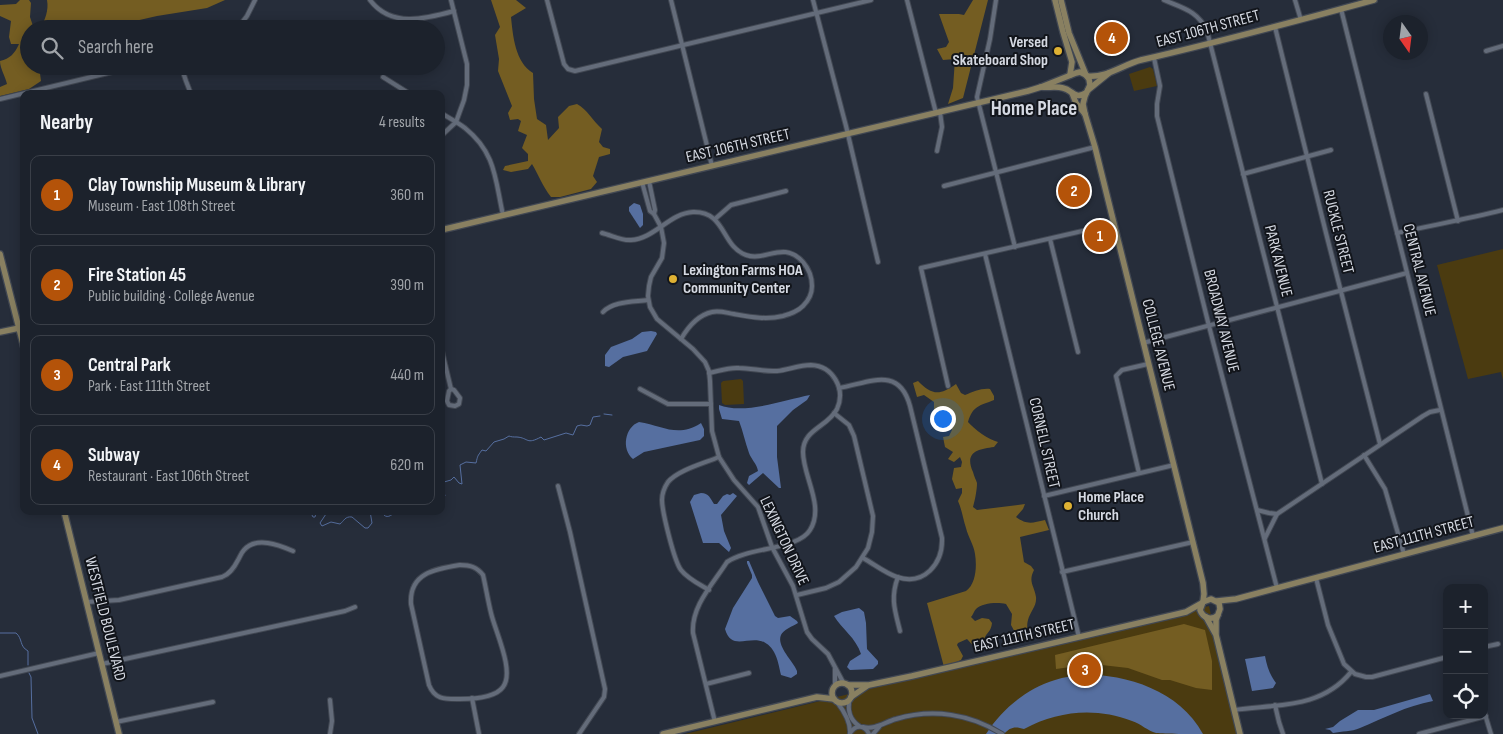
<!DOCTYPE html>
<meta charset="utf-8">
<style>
body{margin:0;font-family:"Sofia Sans Condensed",sans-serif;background:#292f38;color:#f1f3f6}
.controls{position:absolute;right:15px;bottom:15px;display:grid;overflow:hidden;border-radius:10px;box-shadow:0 2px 12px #0003}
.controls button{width:45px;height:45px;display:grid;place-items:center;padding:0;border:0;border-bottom:1px solid #3a3f48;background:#1c222c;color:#f1f3f6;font:25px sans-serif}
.compass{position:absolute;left:1383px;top:15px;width:45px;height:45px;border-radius:50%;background:#1c222c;box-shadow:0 2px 12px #0003;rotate:166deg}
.you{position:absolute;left:942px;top:418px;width:18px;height:18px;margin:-12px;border:4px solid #fff;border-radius:50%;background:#1a73e8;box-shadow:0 0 0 8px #1a73e833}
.badge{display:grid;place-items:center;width:32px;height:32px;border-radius:50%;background:#b45309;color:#fff;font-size:16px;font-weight:700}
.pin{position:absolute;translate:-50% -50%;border:2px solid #fff;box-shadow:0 1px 5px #0006}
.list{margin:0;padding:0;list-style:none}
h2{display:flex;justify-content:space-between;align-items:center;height:65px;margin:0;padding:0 20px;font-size:21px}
h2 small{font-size:16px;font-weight:400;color:#a0a4a9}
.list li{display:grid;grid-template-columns:32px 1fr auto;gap:15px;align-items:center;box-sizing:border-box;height:80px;margin:0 10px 10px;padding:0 10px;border:1px solid #3a3f48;border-radius:10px}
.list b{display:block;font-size:19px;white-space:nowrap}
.list p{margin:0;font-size:16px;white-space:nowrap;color:#a0a4a9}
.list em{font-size:16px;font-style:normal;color:#a0a4a9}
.icon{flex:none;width:28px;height:28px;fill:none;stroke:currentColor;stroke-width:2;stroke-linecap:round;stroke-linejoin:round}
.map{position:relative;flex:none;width:1503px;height:734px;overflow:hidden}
.search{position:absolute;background:#1c222c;box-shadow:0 2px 12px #0003;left:20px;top:20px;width:425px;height:55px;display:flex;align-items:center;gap:12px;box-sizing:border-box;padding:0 18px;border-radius:28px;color:#a0a4a9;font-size:19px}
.panel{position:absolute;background:#1c222c;box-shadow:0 2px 12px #0003;left:20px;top:90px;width:425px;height:425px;border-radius:10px}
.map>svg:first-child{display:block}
</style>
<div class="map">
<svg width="1503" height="734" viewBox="0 0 1503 734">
<rect width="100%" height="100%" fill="#262d3a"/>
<g fill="#4b3b10">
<path d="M1150 67 1153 69 1157 86 1134 91 1129 74Z"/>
<path d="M1503 249V380L1501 372 1468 379 1437 265Z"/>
<path d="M741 379 743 381 744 404 725 405 722 403 721 383 723 381Z"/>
<path d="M1209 606 1237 734H685Z"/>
</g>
<g fill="#745d22">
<path d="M20 0H29L31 3 30 17 34 29H29V66H39L41 81 29 89 0 96V87L7 84C5 76 0 68 0 61 10 59 15 53 19 44H11L9 37 11 21 0 16V5L16 4Z"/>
<path d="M47 0H225L207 8 157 16 122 24V29H40C45 20 49 10 47 0Z"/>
<path d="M491 0H516L526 8 511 17C513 36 515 62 533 73L534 99 537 119 546 125 548 140 559 128 558 117 569 106 577 104C587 109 593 121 602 129L599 142 603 147 610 149V154L599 157 593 176 597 182 591 189 560 197H551C542 185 539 176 532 164L528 169 511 172 503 170 505 166 528 161V154L522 148 527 135 518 131 521 121 518 119 510 120 508 113 512 106 498 71 499 59 495 35 500 27Z"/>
<path d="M973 0H988L963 98 948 104 953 88 955 59 943 60 937 49 946 47 949 42 939 14H959L964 15Z"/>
<path d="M918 381C932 395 939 396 956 384L961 393 965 395C973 392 981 388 990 389L994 396V400C980 406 973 405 968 422 974 429 989 440 998 442L994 447C978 449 964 452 973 472 974 476 976 480 977 483 977 490 975 500 973 507L977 510 1025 504 1023 509 1016 517C1027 525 1032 523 1045 520L1049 530 1020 537 1024 562 1031 566 1034 570C1028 582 1034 585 1036 597 1037 606 1030 612 1028 620 1026 627 1029 633 1025 639L1017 636 1011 625 1012 614 1006 604C997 602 982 603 976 609 974 611 973 615 971 617L975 621 982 618 989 619 992 623C991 632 987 632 984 639 982 644 983 647 979 652L967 639 958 643 957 645 963 656 961 660 944 667 927 603 966 591C976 584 977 566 975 554 974 545 968 537 966 528 963 519 962 510 958 501L962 493V488L956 489 952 479 954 468 961 467 962 462 960 457 954 462 948 459 953 452 945 447 943 437 949 436 952 430 944 417 940 420 934 416V402L924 395 917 397 913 383Z"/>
<path d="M1184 624 1205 630 1212 661V690L1196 688 1170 680H1162L1128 668 1093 664 1056 669 1055 655Z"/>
</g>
<g fill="#566fa0">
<path d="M634 203 640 205 643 214V225L640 228 629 211V207Z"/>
<path d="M651 331 656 332 657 334 647 351 623 357 609 367 605 366V355L611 347 632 339 642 332Z"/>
<path d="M810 395 807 400 793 410 777 426V457L781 488H779L763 473 749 485 747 483 749 476 758 471C757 464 751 459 749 453 745 442 743 431 739 421L722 419 719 409V405C744 415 784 400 810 395Z"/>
<path d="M639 422C663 426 678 438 701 423L704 429V436L700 440 644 452 633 459C621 449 625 427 639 422Z"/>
<path d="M701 493C709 493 710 498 714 504H717L723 496 727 494 730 495 733 493 737 496 721 515 724 531 731 548 729 552 719 543H703L690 502 694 495Z"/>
<path d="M747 561H749L758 582 775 616 778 618 790 616 797 621 798 623C793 626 783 630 781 635 776 646 794 662 797 671V674L791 678 781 675C779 667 778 659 774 652 758 625 733 657 725 629L733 608 752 578V575L747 563Z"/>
<path d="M859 608 864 612 866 623 867 649 878 661V664L873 669 850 670 847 667 850 661 861 654C856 638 842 629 834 616L842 612Z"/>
<path d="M1265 656C1267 667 1270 675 1276 683L1273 688 1252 691 1245 659Z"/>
<path d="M1082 674C1128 675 1179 690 1203 734 1193 734 1164 734 1156 733 1148 731 1141 724 1132 721 1095 707 1058 711 1024 729 1015 726 1010 727 1004 734H986C1002 709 1026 689 1055 680 1064 677 1073 676 1082 674Z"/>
<path d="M1430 694 1433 701C1406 706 1384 718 1360 728 1351 732 1342 731 1333 733L1330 730 1325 729 1333 727 1340 721 1358 710H1374Z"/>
</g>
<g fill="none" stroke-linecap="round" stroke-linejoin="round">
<g stroke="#566fa0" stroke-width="1">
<path d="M604 414 612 415"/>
<path d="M441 500 445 496 442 485 444 482 451 480 454 477 459 483 462 484 460 465 466 462 476 463C478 455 477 457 482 450L486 451 494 442 504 439 509 436C511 437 514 437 517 437 529 438 526 445 541 437L544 440 566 433 573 435 577 426 581 425 587 426 590 425 593 417 600 416"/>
<path d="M310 511 313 517H315L316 513 319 512 326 514 320 523 322 526 331 522 340 524C344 521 345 516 352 517L365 528H368L372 523 370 511"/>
<path d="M383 511 384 515C388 519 393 514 396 511"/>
<path d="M0 633H16C23 639 19 646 28 651V665"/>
<path d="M29 673 31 677 32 718 38 734"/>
</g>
<defs>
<g id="street">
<path d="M370 0C391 28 425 19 454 11"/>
<path d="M547 0 564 64 568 69 575 71 871 0"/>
<path d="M671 0 712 166"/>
<path d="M813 0 846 126 878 262"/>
<path d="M907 0 936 113"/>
<path d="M996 0 990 39 977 97 1015 247"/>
<path d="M1164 0C1183 8 1198 11 1207 31L1322 484"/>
<path d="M1295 0 1301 20"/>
<path d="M1341 9 1473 536"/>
<path d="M1275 27 1326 233 1380 444"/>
<path d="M237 29 247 16 255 0"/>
<path d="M1486 51 1503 46"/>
<path d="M1154 58 1160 86 1157 104V116L1209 326 1277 588"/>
<path d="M181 66 186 81 191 94"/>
<path d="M383 77 410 94"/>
<path d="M1426 94 1458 221"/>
<path d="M0 99 137 66"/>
<path d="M441 113C449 118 457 122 465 128 496 153 495 179 503 215"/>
<path d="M441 136 456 122 464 100 467 85V64L451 0"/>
<path d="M937 151 942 127 940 112"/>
<path d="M1243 174 1331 150"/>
<path d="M649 181 655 210 654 214"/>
<path d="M642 182 650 211 654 214 661 227 664 243 662 258 651 277 649 286 648 296 650 307 657 319 693 349 705 362 709 371 710 381 712 431 719 457 734 480 758 507 772 547 793 586 807 632 812 639 828 654 844 684"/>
<path d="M944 186 1095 147"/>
<path d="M715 219 731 205 786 191"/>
<path d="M602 233C611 235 622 241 631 240 654 239 670 213 693 212 726 211 721 246 746 255 766 262 783 240 803 262 809 269 812 277 812 286 812 294 808 301 803 306 797 312 790 314 783 316 766 320 751 317 734 314 727 313 719 310 712 312 698 315 688 327 681 339"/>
<path d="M1397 233C1433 225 1468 219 1503 210"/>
<path d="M1050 239 1078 352"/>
<path d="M985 254 1079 637"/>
<path d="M603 312C613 301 634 302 648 300"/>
<path d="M1143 343 1407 273"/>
<path d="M441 347 451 389"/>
<path d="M709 373C719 371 729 367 739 368 752 368 764 372 777 371 788 370 799 365 811 365 833 366 846 389 837 409 828 427 803 429 803 452 803 477 825 506 810 530 798 550 748 547 727 562 713 584 691 606 693 633L715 722"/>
<path d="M948 386 921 268 1113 224"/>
<path d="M839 388C869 383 899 365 910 406L942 538C943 564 924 586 897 577 885 573 874 564 863 558"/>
<path d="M451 389 454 390 460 398 459 404 455 406 449 405 447 401 449 391Z"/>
<path d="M640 389 668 404H711"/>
<path d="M1364 455 1385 489 1404 554"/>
<path d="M1139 473 1116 376 1122 370 1148 364"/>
<path d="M558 486 570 532 605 689 604 697 579 734"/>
<path d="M1044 496 1174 465"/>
<path d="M1257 510 1269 513 1277 514"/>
<path d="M1265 538 1277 514 1423 416 1430 412 1440 410"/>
<path d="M460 565C470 565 477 567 483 575 486 588 488 601 491 613 495 631 515 671 503 687 495 698 473 699 460 699 445 699 435 700 429 685L411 604C409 573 435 569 460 565Z"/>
<path d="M1062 572 1193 542"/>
<path d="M898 577C890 598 895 611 900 631"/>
<path d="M1316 578 1328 625 1344 664 1355 674 1366 677H1372L1447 657"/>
<path d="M709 590C699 584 688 579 681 570 674 561 662 511 662 500 662 493 664 488 668 482 678 470 705 463 719 457"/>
<path d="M797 595 826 588 839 582 856 567 868 548 872 532 873 516 854 436 849 425 834 413"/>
<path d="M87 602 119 600 222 577C230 574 234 568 238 560 240 557 241 553 244 550 256 536 279 545 293 551"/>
<path d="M1484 647 1498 644"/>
<path d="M102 664 345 611 355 607"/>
<path d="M0 676 99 653"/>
<path d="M706 684 749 673"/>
<path d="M835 686V669"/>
<path d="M472 698 479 734"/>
<path d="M850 698C847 710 849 719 859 726"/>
<path d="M837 702C844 711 851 722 850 734"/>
<path d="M1275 705 1279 722 1283 734"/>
<path d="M1234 710C1277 704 1321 709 1351 672"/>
<path d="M1484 711 1491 734"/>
<path d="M116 722 213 702"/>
<path d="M863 727C875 730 885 722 896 719 933 708 970 714 1002 734"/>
<path d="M850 733C856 724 865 725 869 734"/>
<path d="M330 734 332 721 330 700"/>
<path d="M873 734 879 727"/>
<path d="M1419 734 1486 716"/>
</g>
<g id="secondary">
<path d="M1055 0 1063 32 1072 62 1070 75"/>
<path d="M1061 0 1069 33 1086 75"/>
<path d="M1087 76C1107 78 1122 65 1141 60 1219 42 1297 21 1374 0"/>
<path d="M1041 87C1048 88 1056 86 1063 88 1073 90 1074 100 1086 93"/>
<path d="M1088 90 1109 73"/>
<path d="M1072 93 1076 103 1085 114"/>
<path d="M441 230 1028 91 1041 87 1076 73 1080 72 1086 75 1089 79 1090 85 1085 96 1083 104 1085 114 1095 147 1203 583 1204 594 1203 602"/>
<path d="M0 254 24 348"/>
<path d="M0 332 24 327"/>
<path d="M64 511 119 734"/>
<path d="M1217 601 1236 599 1503 528"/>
<path d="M1206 617 1216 635 1240 734"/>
<path d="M1216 633V620L1220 609 1219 603 1211 599 1203 602 1200 610C1203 618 1211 621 1218 615"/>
<circle cx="842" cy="693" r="10"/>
<path d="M848 685H869L912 676 1186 612 1202 603"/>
<path d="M851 697 867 686"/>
<path d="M663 734 817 697 834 699"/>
</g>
</defs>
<use href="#street" stroke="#424853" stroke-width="6"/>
<use href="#secondary" stroke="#424853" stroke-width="8"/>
<use href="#street" stroke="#646c7a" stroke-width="4"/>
<use href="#secondary" stroke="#898061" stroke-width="5.5"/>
</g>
<g fill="#deb133" stroke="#12151b" stroke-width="2">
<circle cx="1058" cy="51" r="5"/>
<circle cx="673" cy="279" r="5"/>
<circle cx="1068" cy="506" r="5"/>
</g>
<g text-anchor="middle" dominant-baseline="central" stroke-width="4" stroke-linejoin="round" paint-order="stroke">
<g font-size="16" fill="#d5d9e2" stroke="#12151b">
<text transform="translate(1208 29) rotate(-15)">EAST 106TH STREET</text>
<text transform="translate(738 146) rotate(-13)">EAST 106TH STREET</text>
<text transform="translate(1338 232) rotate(76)">RUCKLE STREET</text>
<text transform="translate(1278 261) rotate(76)">PARK AVENUE</text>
<text transform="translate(1419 270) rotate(76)">CENTRAL AVENUE</text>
<text transform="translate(1221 321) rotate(76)">BROADWAY AVENUE</text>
<text transform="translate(1158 345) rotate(76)">COLLEGE AVENUE</text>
<text transform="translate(1044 443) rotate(77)">CORNELL STREET</text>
<text transform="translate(1424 535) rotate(-15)">EAST 111TH STREET</text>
<text transform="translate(784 541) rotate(65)">LEXINGTON DRIVE</text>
<text transform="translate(105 619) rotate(76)">WESTFIELD BOULEVARD</text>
<text transform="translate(1024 636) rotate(-13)">EAST 111TH STREET</text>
</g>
<g font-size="16" font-weight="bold" fill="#d5d9e2" stroke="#12151b" text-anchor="start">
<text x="1048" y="42" text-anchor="end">Versed<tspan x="1048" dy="18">Skateboard Shop</tspan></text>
<text x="683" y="270">Lexington Farms HOA<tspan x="683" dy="18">Community Center</tspan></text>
<text x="1078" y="497">Home Place<tspan x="1078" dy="18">Church</tspan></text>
</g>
<g font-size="21" font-weight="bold" fill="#d5d9e2" stroke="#12151b">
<text x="1034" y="108">Home Place</text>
</g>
</g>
</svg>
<div class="controls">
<button>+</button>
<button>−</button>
<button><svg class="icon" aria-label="locate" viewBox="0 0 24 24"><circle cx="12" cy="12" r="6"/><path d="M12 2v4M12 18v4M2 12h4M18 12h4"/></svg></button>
</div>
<svg class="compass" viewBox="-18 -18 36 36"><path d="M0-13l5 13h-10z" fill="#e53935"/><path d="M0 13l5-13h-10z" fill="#a0a4a9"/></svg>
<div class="you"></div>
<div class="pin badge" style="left:1100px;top:236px">1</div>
<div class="pin badge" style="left:1074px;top:191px">2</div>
<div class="pin badge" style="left:1085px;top:670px">3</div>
<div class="pin badge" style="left:1112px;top:38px">4</div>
<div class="search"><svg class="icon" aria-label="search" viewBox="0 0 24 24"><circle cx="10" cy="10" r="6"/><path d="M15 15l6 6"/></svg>Search here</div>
<section class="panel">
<h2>Nearby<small>4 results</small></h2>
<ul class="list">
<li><span class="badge">1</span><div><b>Clay Township Museum &amp; Library</b><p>Museum · East 108th Street</p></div><em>360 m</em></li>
<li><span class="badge">2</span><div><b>Fire Station 45</b><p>Public building · College Avenue</p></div><em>390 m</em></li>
<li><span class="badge">3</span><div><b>Central Park</b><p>Park · East 111th Street</p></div><em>440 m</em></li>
<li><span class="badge">4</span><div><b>Subway</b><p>Restaurant · East 106th Street</p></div><em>620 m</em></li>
</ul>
</section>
</div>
